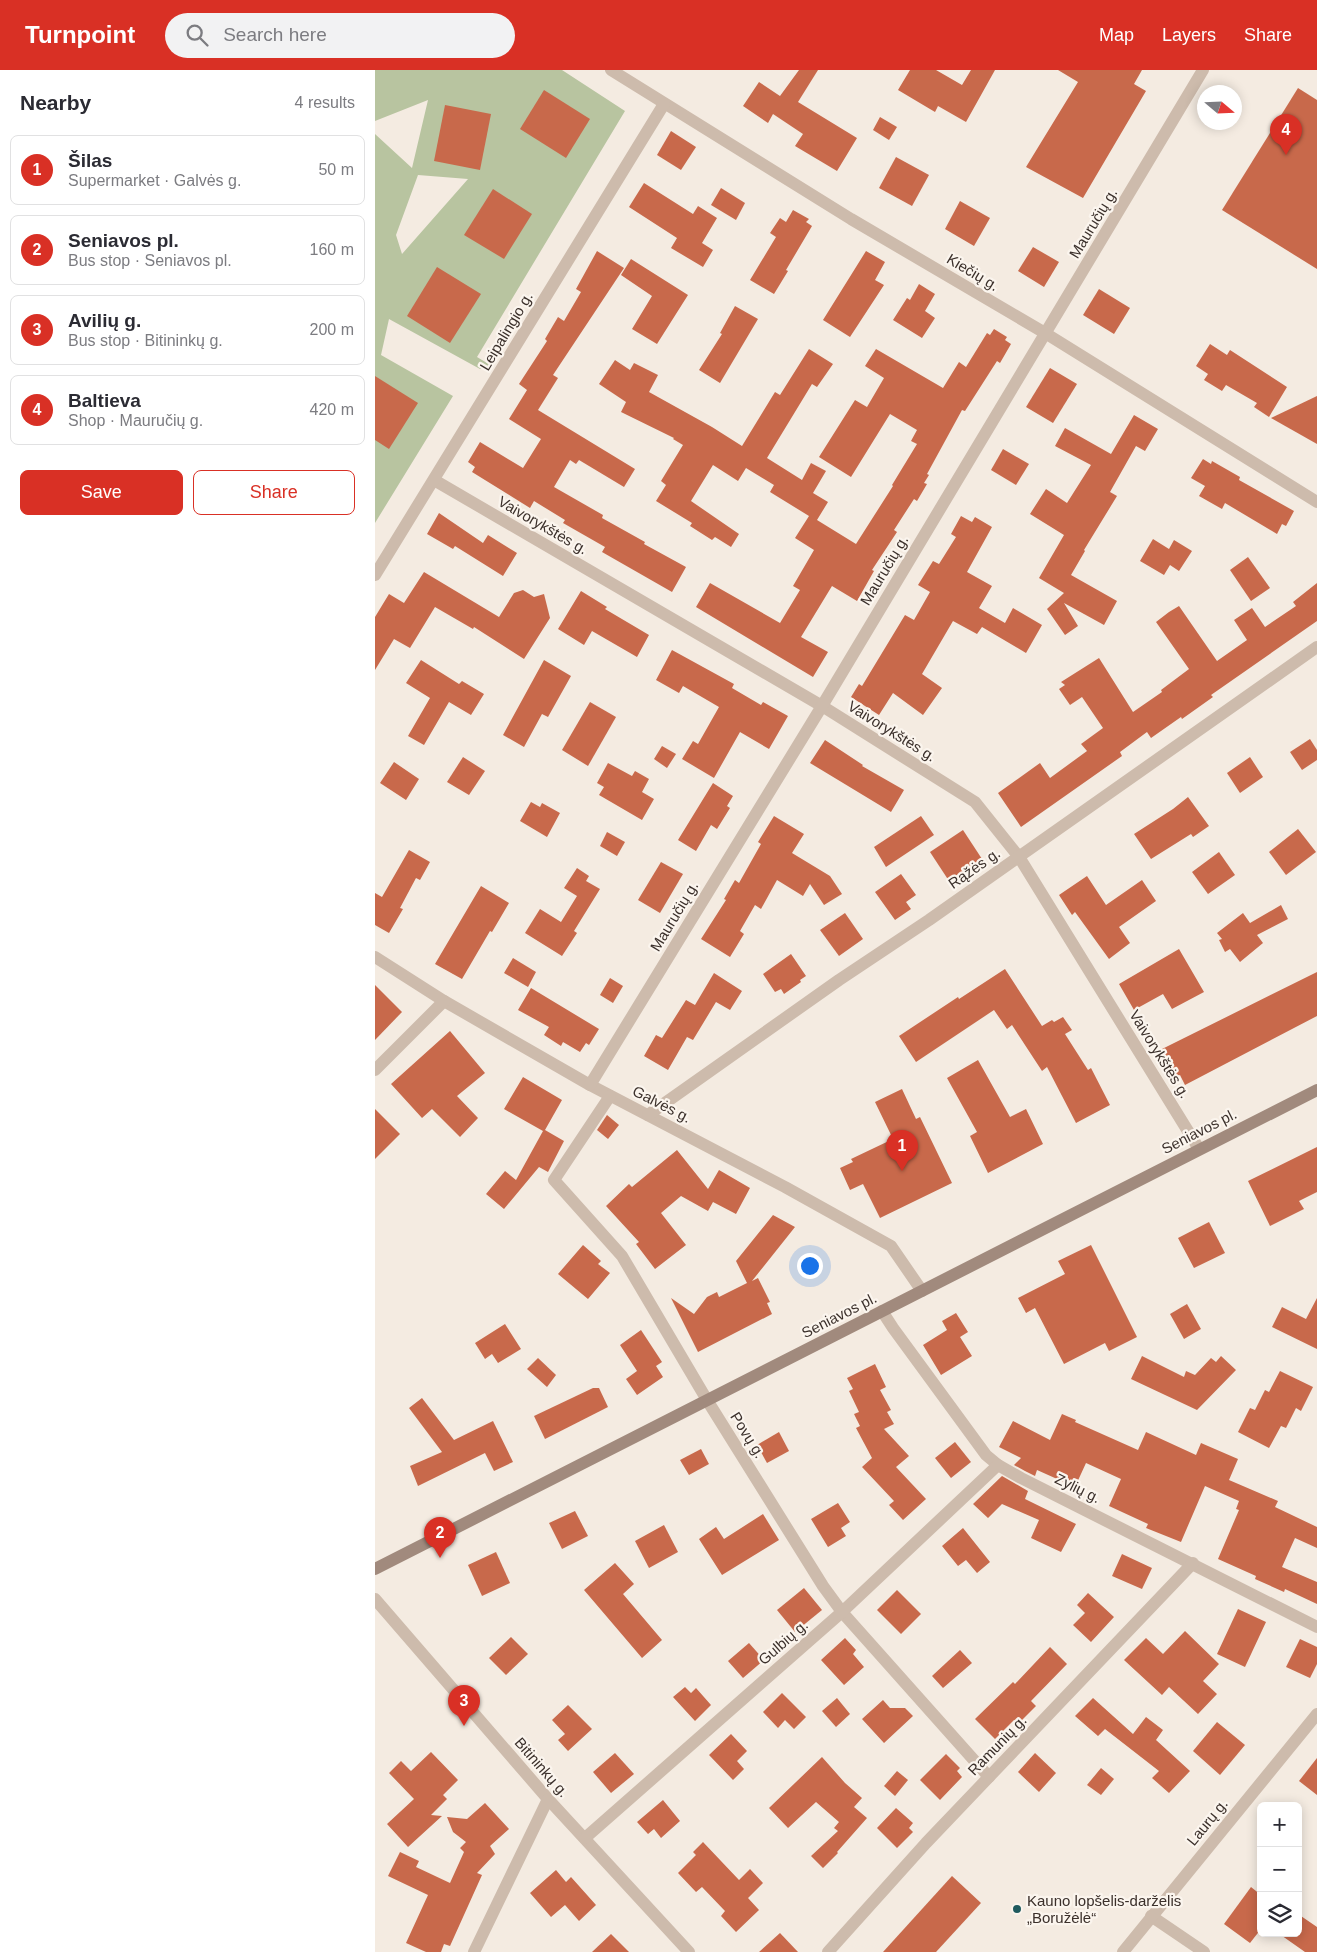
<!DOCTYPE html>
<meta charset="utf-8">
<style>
body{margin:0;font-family:Helvetica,sans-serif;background:#f2f2f3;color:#2b2b33}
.controls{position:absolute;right:15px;bottom:15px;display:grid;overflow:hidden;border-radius:8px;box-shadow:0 2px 12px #0003}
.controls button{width:45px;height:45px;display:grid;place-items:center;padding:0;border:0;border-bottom:1px solid #e1e1e2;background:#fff;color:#2b2b33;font:25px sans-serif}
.compass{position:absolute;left:822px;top:15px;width:45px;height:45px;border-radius:50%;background:#fff;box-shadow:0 2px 12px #0003;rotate:109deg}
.you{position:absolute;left:434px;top:1195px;width:18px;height:18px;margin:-12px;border:4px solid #fff;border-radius:50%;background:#1a73e8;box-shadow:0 0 0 8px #1a73e833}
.badge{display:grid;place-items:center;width:32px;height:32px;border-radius:50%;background:#d93025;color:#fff;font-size:16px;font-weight:700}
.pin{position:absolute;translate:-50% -41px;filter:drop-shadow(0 1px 2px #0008)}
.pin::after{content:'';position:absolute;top:26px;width:18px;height:15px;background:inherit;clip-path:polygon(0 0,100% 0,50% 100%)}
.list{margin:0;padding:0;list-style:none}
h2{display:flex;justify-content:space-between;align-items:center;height:65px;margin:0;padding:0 20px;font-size:21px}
h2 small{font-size:16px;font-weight:400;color:#7c7c81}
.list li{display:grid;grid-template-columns:32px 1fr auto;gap:15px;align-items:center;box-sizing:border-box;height:70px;margin:0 10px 10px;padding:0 10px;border:1px solid #e1e1e2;border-radius:8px}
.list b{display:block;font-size:19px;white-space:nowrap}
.list p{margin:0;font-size:16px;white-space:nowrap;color:#7c7c81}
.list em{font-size:16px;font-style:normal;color:#7c7c81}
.actions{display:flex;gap:10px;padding:15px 20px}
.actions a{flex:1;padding:11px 0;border:1px solid #d93025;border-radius:8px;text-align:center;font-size:18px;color:#d93025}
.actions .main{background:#d93025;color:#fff}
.icon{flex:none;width:28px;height:28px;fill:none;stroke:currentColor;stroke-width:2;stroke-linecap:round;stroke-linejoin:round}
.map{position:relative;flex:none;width:942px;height:1882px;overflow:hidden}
header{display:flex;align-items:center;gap:30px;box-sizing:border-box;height:70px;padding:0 25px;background:#d93025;color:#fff}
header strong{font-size:24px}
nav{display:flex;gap:28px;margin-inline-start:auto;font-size:18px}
.search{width:350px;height:45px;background:#f2f2f3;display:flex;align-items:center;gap:12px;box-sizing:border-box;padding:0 18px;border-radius:28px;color:#7c7c81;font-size:19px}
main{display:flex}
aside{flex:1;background:#fff}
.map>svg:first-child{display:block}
</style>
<header>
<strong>Turnpoint</strong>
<div class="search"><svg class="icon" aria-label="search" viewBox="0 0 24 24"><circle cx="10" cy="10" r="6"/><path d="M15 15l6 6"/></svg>Search here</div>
<nav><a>Map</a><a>Layers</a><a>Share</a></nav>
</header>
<main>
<aside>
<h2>Nearby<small>4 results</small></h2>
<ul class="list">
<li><span class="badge">1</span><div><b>Šilas</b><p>Supermarket · Galvės g.</p></div><em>50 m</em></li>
<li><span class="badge">2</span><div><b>Seniavos pl.</b><p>Bus stop · Seniavos pl.</p></div><em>160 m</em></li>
<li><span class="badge">3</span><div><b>Avilių g.</b><p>Bus stop · Bitininkų g.</p></div><em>200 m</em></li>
<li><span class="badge">4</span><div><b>Baltieva</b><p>Shop · Mauručių g.</p></div><em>420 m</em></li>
</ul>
<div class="actions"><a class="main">Save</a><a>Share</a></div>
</aside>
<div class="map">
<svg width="942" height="1882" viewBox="0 0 942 1882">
<rect width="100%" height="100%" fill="#f4ebe1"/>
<path fill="#b8c4a0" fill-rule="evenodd" d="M0 0H187L250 41 102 287 117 296 105 299 14 249 6 285 78 326 0 453V64L37 98 53 30 0 51ZM43 105 93 109 27 184 21 165Z"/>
<g fill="#c8694b">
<path d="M424 0H443L423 32 482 68 462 101 420 76 428 64 398 44 393 53 368 36 384 12 405 26Z"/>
<path d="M535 0H561L587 15 596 0H620L591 52 563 36 560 42 523 20Z"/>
<path d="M683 0H767L759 14 771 21 708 128 651 97 703 12Z"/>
<path d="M923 18 942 30V199L847 140Z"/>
<path d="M169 20 215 49 191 88 145 59Z"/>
<path d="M70 35 116 44 105 100 59 91Z"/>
<path d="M505 47 522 57 514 70 498 60Z"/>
<path d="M296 61 321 77 306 100 282 85Z"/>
<path d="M521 87 554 105 537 136 504 118Z"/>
<path d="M269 113 318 144 323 136 342 148 327 173 338 180 328 197 296 178 302 168 254 137Z"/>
<path d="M346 118 370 133 361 150 336 135Z"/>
<path d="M118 119 157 144 129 189 89 165Z"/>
<path d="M585 131 615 148 599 176 570 159Z"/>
<path d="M418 140 434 149 431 152 437 156 411 200 413 201 399 224 375 210 401 167 395 163 405 148 411 152Z"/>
<path d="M658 177 684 192 669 217 643 201Z"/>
<path d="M222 181 249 198 178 305 183 308 163 340 260 399 249 417 204 390 201 394 195 390 179 417 228 445 227 448 270 472 269 474 311 497 297 522 227 482 230 477 188 453 190 450 159 431 155 438 97 402 100 397 93 392 105 372 148 398 166 369 134 349 152 320 144 314 172 271 170 269 183 247 189 251 206 222 201 219Z"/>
<path d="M491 181 510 192 500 210 509 215 475 267 448 250Z"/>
<path d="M256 189 313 225 282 274 257 259 277 226 246 205Z"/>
<path d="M62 197 106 224 75 273 32 246Z"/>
<path d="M544 214 560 224 550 241 560 248 547 268 518 250 532 228 535 230Z"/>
<path d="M724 219 755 238 739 264 708 245Z"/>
<path d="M360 236 383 249 345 313 324 300 347 264 345 263Z"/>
<path d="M619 259 632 267 630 270 636 274 625 293 622 291 590 341 587 340 552 404 554 405 549 413 552 414 542 431 539 429 519 460 522 462 497 500 499 501 482 531 457 516 426 567 453 582 438 607 321 537 335 513 405 553 425 520 418 516 439 480 420 468 434 446 395 422 399 415 371 398 363 411 338 395 316 431 364 464 356 477 340 467 337 470 315 456 317 453 281 431 291 415 286 411 308 375 298 369 299 368 246 342 251 332 224 314 240 290 255 300 259 293 283 305 274 322 337 357 367 376 400 322 405 325 434 279 458 294 442 317 437 314 392 388 427 410 436 393 451 401 438 423 453 432 442 450 481 474 518 416 517 415 542 374 536 371 542 360 515 344 476 407 444 387 480 330 492 337 509 308 490 296 501 279 568 318 584 292 591 297 612 263 615 265Z"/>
<path d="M835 274 852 285 855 280 912 317 894 347 879 337 882 333 851 315 847 321 829 310 833 304 821 296Z"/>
<path d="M675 298 702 314 678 353 651 337Z"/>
<path d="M0 306 43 333 14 379 0 370Z"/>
<path d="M942 326V374L896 348Z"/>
<path d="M759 345 783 359 770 381 761 376 735 422 742 426 709 480 710 481 696 505 742 531 729 555 689 533 703 556 690 565 672 539 689 523 664 508 689 465 655 444 671 419 692 433 716 395 680 376 690 358 736 384Z"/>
<path d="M628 379 654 394 641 415 616 400Z"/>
<path d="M828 389 836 394 837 391 865 407 864 410 919 441 911 456 907 454 902 464 850 433 847 439 824 426 830 416 816 408Z"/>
<path d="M64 443 108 473 113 465 142 483 128 506 80 476 78 479 52 464Z"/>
<path d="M586 446 597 452 600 447 617 457 592 502 617 516 604 538 630 553 638 538 667 555 651 583 607 557 602 564 578 551 547 604 567 618 548 645 518 623 504 645 476 627 484 614 487 616 530 545 539 550 555 522 543 515 558 491 564 494 581 467 576 464Z"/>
<path d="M778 469 794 479 799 470 817 481 804 501 795 495 789 505 765 491Z"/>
<path d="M873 487 895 518 876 531 855 500Z"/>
<path d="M49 502 124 547 139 523 148 520 159 527 169 524 175 548 149 589 99 557 98 559 60 537 35 578 19 569 0 600V547L14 524 29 533Z"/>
<path d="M942 513V551L836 625 838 627 807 649 806 647 776 668 772 662 745 682 747 686 646 757 623 723 665 693 675 708 712 681 706 674 728 658 707 627 695 635 684 619 690 615 686 612 724 588 758 642 787 622 786 620 814 599 781 552 794 542 804 536 842 591 872 570 859 550 877 538 890 557 921 536 918 532Z"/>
<path d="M206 521 232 537 230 539 274 565 262 587 217 561 209 575 183 559Z"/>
<path d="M297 580 359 614 357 618 386 635 388 632 413 646 394 679 365 662 339 708 307 689 318 671 323 674 344 637 308 616 304 623 281 610Z"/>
<path d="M46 590 84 614 87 611 109 624 96 645 74 632 49 675 33 666 55 628 31 613Z"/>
<path d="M169 590 196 606 173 647 167 644 149 677 128 665Z"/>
<path d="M215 632 241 647 213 696 187 680Z"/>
<path d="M935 669 942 680V690L927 700 915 682Z"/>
<path d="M450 670 488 695 487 696 529 720 516 742 435 693Z"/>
<path d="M287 676 301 684 292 698 279 689Z"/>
<path d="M88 687 110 701 94 725 72 712Z"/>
<path d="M875 687 888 707 865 723 852 703Z"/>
<path d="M19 692 44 709 31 730 5 713Z"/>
<path d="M233 693 257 706 260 701 274 709 267 722 279 729 267 750 224 725 229 717 222 713Z"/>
<path d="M338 713 358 726 352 736 355 738 342 759 336 755 321 781 303 770Z"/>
<path d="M813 727 834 756 818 767 816 764 776 789 759 764 798 739Z"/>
<path d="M156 732 165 737 167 733 185 743 172 767 145 751Z"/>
<path d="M399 746 429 764 417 783 455 806 467 824 449 835 435 814 428 826 402 810 386 839 380 835 365 861 369 864 355 887 326 869 351 830 349 829 360 810 364 813 386 774 383 772Z"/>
<path d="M546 746 559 765 511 797 499 777Z"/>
<path d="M923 759 941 782 911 805 894 782Z"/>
<path d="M588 760 607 789 574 811 555 782Z"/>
<path d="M232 762 250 772 242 786 225 776Z"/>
<path d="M34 780 55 792 45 810 41 808 25 838 28 839 14 863 0 855V823L7 827Z"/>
<path d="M844 782 860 805 833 824 817 802Z"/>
<path d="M286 792 308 804 285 843 263 830Z"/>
<path d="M202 798 214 806 211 811 225 819 199 861 202 863 187 886 150 863 165 839 186 852 202 826 189 818Z"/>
<path d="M526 804 541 825 531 832 536 839 520 850 500 822Z"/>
<path d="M712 806 731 835 767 810 781 831 744 857 755 873 734 889 700 842 697 845 684 825Z"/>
<path d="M106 816 134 833 117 862 115 861 87 909 60 894Z"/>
<path d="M906 835 913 849 882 865 888 873 865 892 855 879 850 882 844 870 847 869 842 863 868 843 875 853Z"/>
<path d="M470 843 488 869 464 886 445 860Z"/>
<path d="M804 879 829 922 797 939 788 924 759 940 744 914Z"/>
<path d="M416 884 431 906 425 910 426 912 409 924 406 919 400 922 388 904Z"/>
<path d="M138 888 161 902 153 917 129 903Z"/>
<path d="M630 899 667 956 677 950 679 952 688 947 697 960 690 964 713 1000 716 998 735 1035 701 1053 672 997 667 1001 637 955 632 959 619 940 541 992 524 966 583 927 584 929Z"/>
<path d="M942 902V946L810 1015 805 1005 798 1008 785 980Z"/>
<path d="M339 903 367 921 355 940 341 932 318 970 312 967 293 1000 269 986 281 965 287 968 311 930 320 935Z"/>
<path d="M235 908 248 916 238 933 225 925Z"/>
<path d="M0 915 27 942 0 970Z"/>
<path d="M156 918 224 959 214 975 211 973 205 982 188 972 186 976 169 965 174 957 143 940Z"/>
<path d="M75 961 110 1003 82 1026 103 1048 85 1067 57 1039 47 1048 16 1014Z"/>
<path d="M603 990 635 1047 651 1039 668 1074 613 1103 595 1066 602 1062 572 1008Z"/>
<path d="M148 1007 187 1030 170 1060 189 1071 173 1102 164 1097 129 1139 111 1124 130 1101 141 1110 168 1061 129 1039Z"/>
<path d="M527 1019 541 1049 545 1047 577 1113 505 1148 488 1114 475 1120 465 1098 478 1092 476 1089 518 1069 500 1032Z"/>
<path d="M0 1039 25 1064 0 1089Z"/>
<path d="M232 1045 244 1055 233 1069 222 1060Z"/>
<path d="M942 1077V1122L924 1131 929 1139 895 1156 873 1111Z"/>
<path d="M302 1080 333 1119 344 1100 375 1118 361 1144 338 1132 333 1141 306 1126 286 1143 311 1175 280 1199 261 1174 264 1172 231 1136 254 1114 257 1117Z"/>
<path d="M398 1145 420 1157 377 1211 383 1208 395 1232 392 1233 397 1244 323 1282 296 1228 319 1244 332 1227 342 1222 344 1227 372 1213 361 1191Z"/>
<path d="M834 1152 850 1183 819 1198 803 1168Z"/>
<path d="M208 1175 226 1191 223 1194 235 1203 213 1229 183 1204Z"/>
<path d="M716 1175 762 1267 734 1281 730 1273 689 1294 660 1238 651 1243 643 1228 690 1204 683 1191Z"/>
<path d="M942 1228V1279L897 1257 907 1237 931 1249Z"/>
<path d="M812 1234 826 1259 809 1269 795 1244Z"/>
<path d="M581 1243 593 1262 585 1267 597 1286 566 1305 548 1275 572 1260 567 1251Z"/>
<path d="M130 1254 146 1279 123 1293 117 1284 110 1289 100 1273Z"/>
<path d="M266 1260 287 1292 281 1296 288 1307 262 1325 251 1309 262 1301 245 1275Z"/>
<path d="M767 1286 809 1307 811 1301 820 1305 836 1288 841 1292 846 1286 861 1300 822 1340 756 1309Z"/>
<path d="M163 1288 181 1305 172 1317 152 1299Z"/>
<path d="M500 1294 511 1317 505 1320 516 1340 512 1342 519 1354 509 1359 534 1386 521 1397 551 1429 528 1450 514 1435 519 1431 487 1397 497 1388 481 1358 485 1356 479 1344 484 1342 474 1321 478 1319 472 1308Z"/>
<path d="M905 1301 938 1317 926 1341 921 1338 911 1358 906 1356 894 1378 863 1362 875 1338 880 1340 890 1320 894 1322Z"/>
<path d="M218 1318H224L233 1337 170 1369 159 1346Z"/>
<path d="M47 1328 79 1370 118 1351 138 1392 119 1401 110 1383 43 1416 35 1396 67 1382 34 1338Z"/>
<path d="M687 1344 701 1350 700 1352 763 1380 771 1362 821 1385 826 1373 863 1389 854 1410 903 1431 900 1437 942 1457V1478L920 1468 907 1497 942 1512V1534L910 1519 909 1522 880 1509 881 1506 843 1489 864 1440 861 1439 864 1431 830 1416 806 1472 771 1458 773 1454 734 1436 746 1409 711 1393 700 1417 662 1400 660 1406 650 1401 639 1395 646 1388 624 1377 638 1351 675 1370Z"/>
<path d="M404 1362 414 1381 392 1393 382 1375Z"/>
<path d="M580 1372 596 1392 576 1408 560 1388Z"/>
<path d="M326 1379 334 1394 314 1405 305 1390Z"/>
<path d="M627 1406 653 1421 650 1429 701 1454 686 1482 656 1468 664 1450 627 1434 613 1448 598 1434Z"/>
<path d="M463 1433 475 1452 466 1458 471 1466 453 1477 436 1449Z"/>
<path d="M200 1441 213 1466 187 1479 174 1453Z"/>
<path d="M388 1444 404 1470 347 1505 324 1469 341 1457 349 1469Z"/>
<path d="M289 1455 303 1482 274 1498 260 1471Z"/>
<path d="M588 1458 615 1492 602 1503 591 1490 583 1496 567 1476Z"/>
<path d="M121 1482 135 1513 107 1526 93 1495Z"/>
<path d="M747 1484 777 1498 767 1519 737 1506Z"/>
<path d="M240 1493 259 1514 248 1524 287 1570 267 1588 209 1520Z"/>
<path d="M429 1518 447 1540 420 1562 402 1540Z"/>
<path d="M522 1520 546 1544 526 1564 502 1540Z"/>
<path d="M713 1523 739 1547 716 1572 698 1555 710 1543 702 1535Z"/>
<path d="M863 1539 891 1552 870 1597 842 1584Z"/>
<path d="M810 1561 844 1594 828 1611 842 1624 823 1644 794 1617 787 1625 749 1590 771 1568 788 1584Z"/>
<path d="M136 1567 153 1584 131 1605 114 1588Z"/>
<path d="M470 1568 481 1580 478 1584 489 1597 469 1615 446 1590Z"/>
<path d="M925 1569 942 1577V1594L935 1608 911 1597Z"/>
<path d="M374 1573 389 1590 368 1608 353 1591Z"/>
<path d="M675 1577 692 1594 656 1631 661 1636 643 1654 639 1650 620 1669 600 1649 638 1612 640 1614Z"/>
<path d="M585 1580 597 1593 568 1618 557 1606Z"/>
<path d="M310 1617 316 1623 321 1618 336 1635 320 1651 298 1627Z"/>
<path d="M407 1623 431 1647 419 1659 410 1650 403 1658 388 1642Z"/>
<path d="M462 1628 475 1644 461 1657 447 1641Z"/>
<path d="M718 1628 758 1664 771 1647 788 1660 781 1670 815 1701 794 1723 777 1708 784 1701 730 1659 723 1666 700 1646Z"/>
<path d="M508 1630 515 1638H530L538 1646 509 1673 487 1649Z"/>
<path d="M193 1635 217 1659 193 1681 183 1670 190 1664 177 1650Z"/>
<path d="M842 1652 870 1675 845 1705 818 1681Z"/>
<path d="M356 1664 372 1681 362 1691 369 1699 358 1710 334 1685Z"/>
<path d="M56 1682 83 1710 68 1725 72 1729 56 1745 67 1746 33 1777 12 1754 39 1729 14 1703 26 1691 36 1701Z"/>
<path d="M240 1683 259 1704 236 1723 218 1702Z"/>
<path d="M660 1683 681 1703 664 1722 643 1702Z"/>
<path d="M571 1684 585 1698 582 1701 587 1707 565 1730 545 1710Z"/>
<path d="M447 1687 470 1713 487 1728 479 1737 492 1748 462 1782 463 1783 448 1798 436 1786 463 1761 459 1758 464 1752 441 1732 413 1758 394 1738Z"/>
<path d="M942 1688V1725L924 1711Z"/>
<path d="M726 1698 739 1709 726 1725 712 1715Z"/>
<path d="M522 1701 533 1710 520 1726 509 1716Z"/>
<path d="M288 1730 305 1751 286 1768 279 1759 273 1764 262 1752Z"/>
<path d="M110 1733 134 1759 115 1776 120 1784 102 1803 107 1805 75 1876 69 1874 66 1882H51L31 1873 53 1825 13 1806 25 1782 44 1791 41 1797 75 1813 89 1782 85 1778 91 1772 78 1762 72 1747 92 1749Z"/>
<path d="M521 1738 538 1753 534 1758 538 1762 522 1778 502 1758Z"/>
<path d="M328 1772 364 1810 375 1799 388 1813 373 1828 384 1840 361 1862 346 1846 350 1841 327 1817 321 1822 303 1803 321 1785 318 1782Z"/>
<path d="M181 1800 191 1812 196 1807 221 1835 204 1851 190 1835 176 1847 155 1823Z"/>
<path d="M577 1806 606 1833 561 1882H508Z"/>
<path d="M876 1817 886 1825V1859L875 1873 849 1854Z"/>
<path d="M923 1844 942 1857V1882H930L903 1863H923Z"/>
<path d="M405 1863 423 1882H384Z"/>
<path d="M236 1864 254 1882H217Z"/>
</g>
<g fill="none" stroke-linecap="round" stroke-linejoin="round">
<g stroke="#cdbbac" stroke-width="12">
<path d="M236 0 476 149 670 263 942 432"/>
<path d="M59 410 447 636 600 732 644 787 824 1079"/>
<path d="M0 505 289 34"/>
<path d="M0 887 69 931 215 1015 410 1117 516 1176 547 1221"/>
<path d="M0 1000 69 931"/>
<path d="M215 1015 447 636 828 0"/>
<path d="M235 1026 179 1110 247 1186 332 1330 448 1516 467 1542 614 1707"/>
<path d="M273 1045 464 910 554 850 942 577"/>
<path d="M507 1241 518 1258 611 1385 623 1395 646 1408 942 1557"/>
<path d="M0 1529 173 1729 314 1882"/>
<path d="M210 1768 467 1542 623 1395"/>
<path d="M776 1846 829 1882"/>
<path d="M99 1882 173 1729"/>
<path d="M453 1882 551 1773 818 1493"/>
<path d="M748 1882 942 1644"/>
</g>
<path stroke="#a18a7d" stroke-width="12" d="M0 1499 942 1020"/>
</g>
<circle fill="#1f5a5e" stroke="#fbf5ee" stroke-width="2" cx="642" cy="1839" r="5"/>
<g text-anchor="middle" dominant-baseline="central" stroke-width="4.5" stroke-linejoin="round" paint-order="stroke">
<g font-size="15" fill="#3b302b" stroke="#fbf5ee">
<text transform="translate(718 153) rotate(-59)">Mauručių g.</text>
<text transform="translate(598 202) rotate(31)">Kiečių g.</text>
<text transform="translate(131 261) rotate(-59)">Leipalingio g.</text>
<text transform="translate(168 455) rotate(30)">Vaivorykštės g.</text>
<text transform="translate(509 500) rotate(-59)">Mauručių g.</text>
<text transform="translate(517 661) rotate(32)">Vaivorykštės g.</text>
<text transform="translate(599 798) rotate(-35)">Rąžės g.</text>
<text transform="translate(299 846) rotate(-59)">Mauručių g.</text>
<text transform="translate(785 984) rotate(58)">Vaivorykštės g.</text>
<text transform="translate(287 1034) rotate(27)">Galvės g.</text>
<text transform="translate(824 1061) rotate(-27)">Seniavos pl.</text>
<text transform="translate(464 1245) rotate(-27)">Seniavos pl.</text>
<text transform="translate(373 1365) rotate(58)">Povų g.</text>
<text transform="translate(703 1418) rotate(26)">Zylių g.</text>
<text transform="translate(408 1572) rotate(-41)">Gulbių g.</text>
<text transform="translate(622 1675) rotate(-46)">Ramunių g.</text>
<text transform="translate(167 1697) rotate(49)">Bitininkų g.</text>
<text transform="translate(832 1752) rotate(-51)">Laurų g.</text>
</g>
<g font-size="15" fill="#3b302b" stroke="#fbf5ee" text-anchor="start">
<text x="652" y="1830">Kauno lopšelis-darželis<tspan x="652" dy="17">„Boružėlė“</tspan></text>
</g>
</g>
</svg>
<div class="controls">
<button>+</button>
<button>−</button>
<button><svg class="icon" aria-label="layers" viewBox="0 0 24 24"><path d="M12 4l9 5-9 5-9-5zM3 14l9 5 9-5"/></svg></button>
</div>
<svg class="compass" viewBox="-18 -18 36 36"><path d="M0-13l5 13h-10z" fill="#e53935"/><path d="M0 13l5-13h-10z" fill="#7c7c81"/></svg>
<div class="you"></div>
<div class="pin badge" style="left:527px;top:1101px">1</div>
<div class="pin badge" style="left:65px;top:1488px">2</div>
<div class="pin badge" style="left:89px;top:1656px">3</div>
<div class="pin badge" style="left:911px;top:85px">4</div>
</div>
</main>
